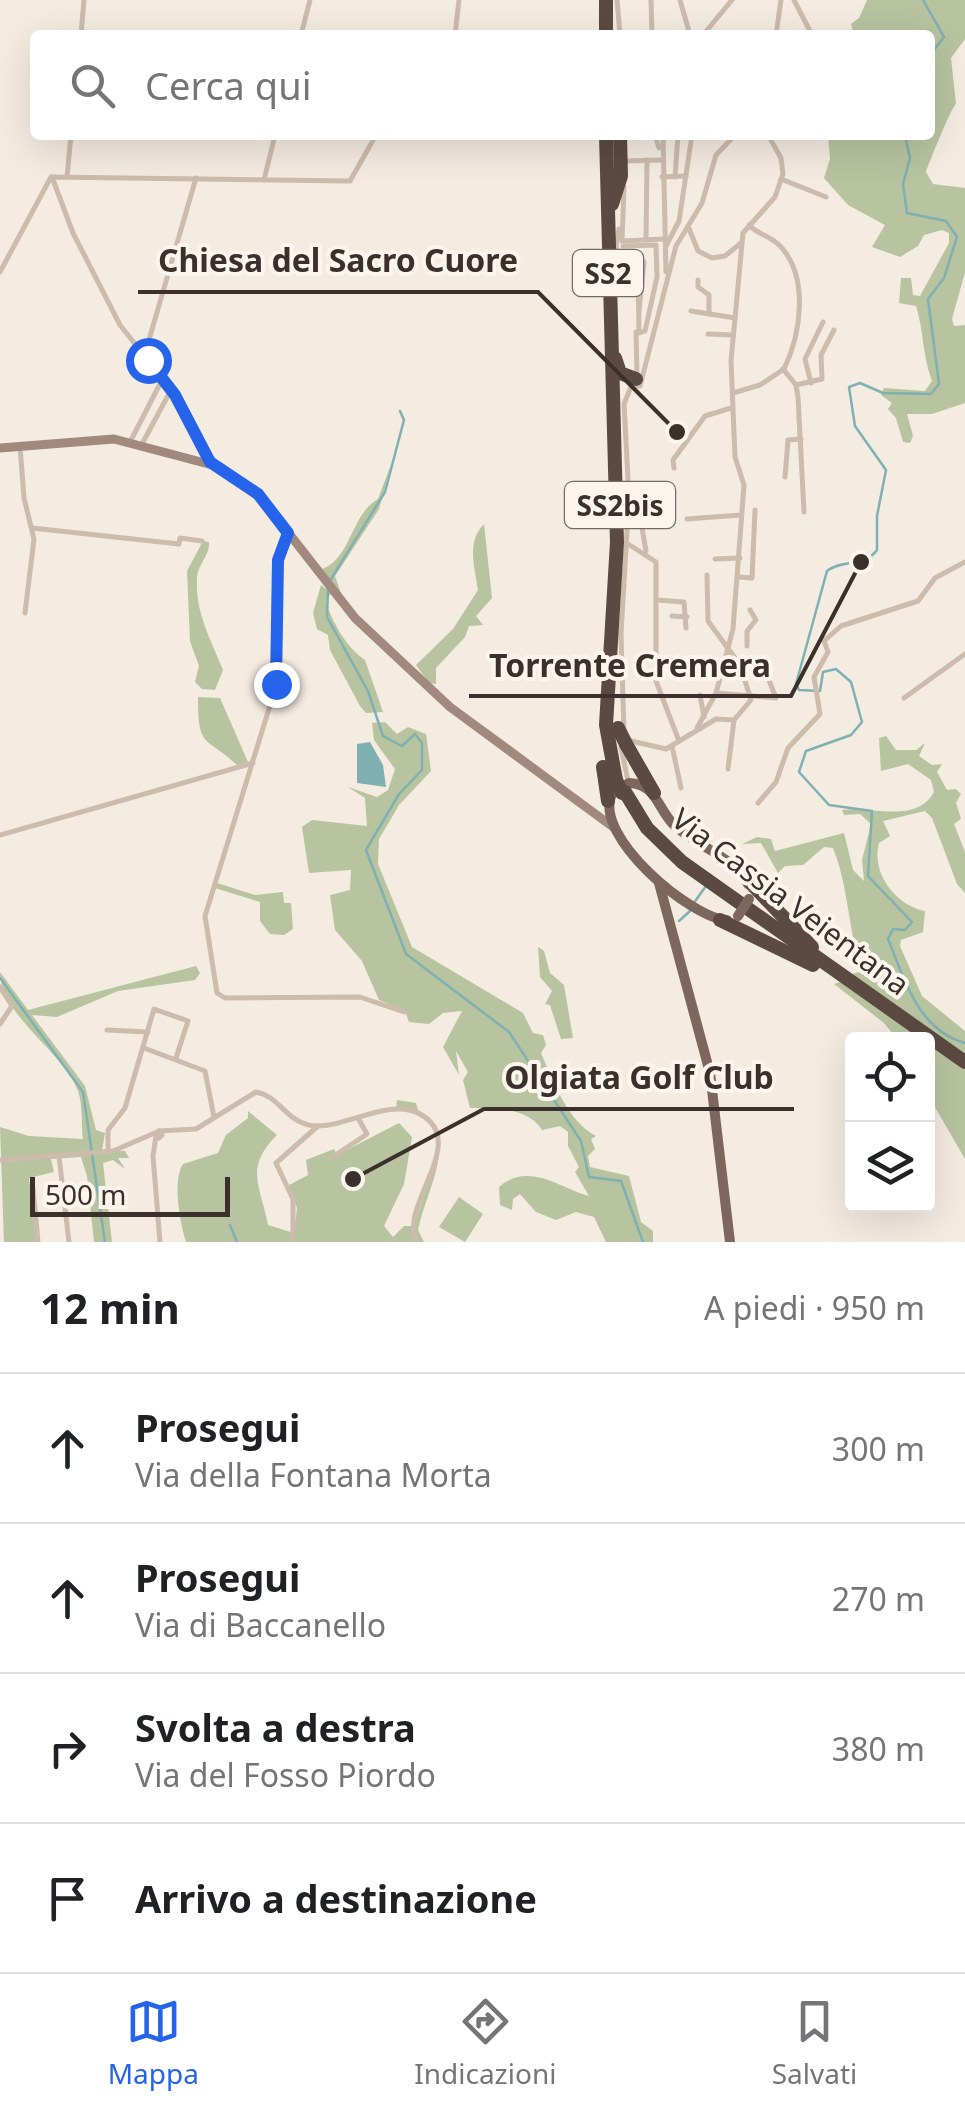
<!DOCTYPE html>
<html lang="it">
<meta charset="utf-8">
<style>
body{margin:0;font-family:"Noto Sans",sans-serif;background:#f2f2f2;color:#202124}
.controls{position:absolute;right:30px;bottom:30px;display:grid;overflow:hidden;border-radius:10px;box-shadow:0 10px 40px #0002}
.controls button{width:90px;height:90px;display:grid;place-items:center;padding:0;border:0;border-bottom:2px solid #e0e0e0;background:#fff;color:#202124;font:50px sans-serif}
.scale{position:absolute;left:30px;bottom:25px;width:200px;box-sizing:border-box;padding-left:10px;border:5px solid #3b302b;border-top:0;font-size:28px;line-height:35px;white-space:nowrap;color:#3b302b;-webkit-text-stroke:8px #fbf5ee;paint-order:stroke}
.stop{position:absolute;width:30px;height:30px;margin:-22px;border:8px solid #2563eb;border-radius:50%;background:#fff}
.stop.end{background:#2563eb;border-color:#fff;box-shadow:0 2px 10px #0008}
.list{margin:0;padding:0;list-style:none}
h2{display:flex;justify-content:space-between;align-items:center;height:130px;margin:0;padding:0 40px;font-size:42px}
h2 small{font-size:32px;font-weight:400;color:#757577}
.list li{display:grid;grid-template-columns:65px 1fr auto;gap:30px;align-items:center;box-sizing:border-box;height:150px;padding:0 40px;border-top:2px solid #e0e0e0}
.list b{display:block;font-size:38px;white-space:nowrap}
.list p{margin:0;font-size:32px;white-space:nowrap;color:#757577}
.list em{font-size:32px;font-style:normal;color:#757577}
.icon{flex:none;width:55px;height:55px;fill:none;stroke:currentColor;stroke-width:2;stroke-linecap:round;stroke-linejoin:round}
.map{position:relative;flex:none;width:965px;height:1242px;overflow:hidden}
.search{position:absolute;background:#fff;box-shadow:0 10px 40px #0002;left:30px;right:30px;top:30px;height:110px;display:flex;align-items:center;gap:25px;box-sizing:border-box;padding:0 35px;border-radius:10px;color:#757577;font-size:38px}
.sheet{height:730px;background:#fff}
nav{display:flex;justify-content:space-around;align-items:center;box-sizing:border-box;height:140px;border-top:2px solid #e0e0e0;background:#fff;font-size:28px;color:#757577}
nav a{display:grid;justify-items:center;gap:5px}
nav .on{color:#2563eb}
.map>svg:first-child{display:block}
</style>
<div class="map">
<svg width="965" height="1242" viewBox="0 0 965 1242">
<rect width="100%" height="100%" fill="#f4ebe1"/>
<g fill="#b8c4a0">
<path d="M867 0H965V39L951 58 956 104C951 108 929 163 926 172L933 184 965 188V272L952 319 954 326 965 325V403L932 414H907L913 436 910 443 903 442 896 418 888 409 892 403 881 395 884 388 925 391 932 381C922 355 924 331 916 306L899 303 901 278H911L913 295 920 296 949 243V233L942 230 924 235 918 246 900 257 872 247 885 225 848 205 824 178 830 159 828 135H930V35H854L851 24 859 18Z"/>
<path d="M392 462 379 509 335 576 342 596 322 569C351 559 351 514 378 499Z"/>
<path d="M484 524 492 598 476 616 483 625 469 626 465 637 436 668V684L429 683 416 665 453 629 478 590C475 567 466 542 484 524Z"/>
<path d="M203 541 209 542C210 556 197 565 197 579 195 612 211 640 223 670L215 690 202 689 195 682 199 666 190 641 187 571Z"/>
<path d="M321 585 331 593 326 602C333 624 347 648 365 660L383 712 366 713 360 706 330 650 328 635 317 629 313 613Z"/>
<path d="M198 697 220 698 248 762 237 765C205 735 198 750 198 697Z"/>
<path d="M385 722 397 734 408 727 426 734 431 771 399 805 379 839 378 864 412 947 523 1013 533 1033 543 1035 546 1045 541 1053C553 1081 568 1122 596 1136L591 1139 595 1149 588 1156 590 1167 629 1176 641 1222 653 1231V1242H606L594 1217 576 1212 556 1220 536 1212 520 1194 513 1199 512 1210 500 1205 499 1187C529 1160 565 1191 589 1196L575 1172 579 1167 568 1146V1132L560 1126 542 1130C528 1107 495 1109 470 1108L463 1080 468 1072 456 1051 459 1075 443 1047 462 1011 443 1013 429 1024 409 1022 405 1011 379 1000 362 961 335 930 330 895 350 890 351 870 309 873 302 827 312 820 367 826 365 798 348 787 377 797 388 790 395 769 374 740 372 723Z"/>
<path d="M886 736 896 750H916L925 743 919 756 932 765 942 764 937 772 947 790 956 789 961 794 956 803 961 819 954 824 965 852V893L957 884 932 818 925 811 883 821 890 836 879 843C871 874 896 905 925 911L923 932 901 940 900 946 922 996 965 1031V1159L928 1095V1040L897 1039 884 1023 834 984 840 982 901 1025 852 974 862 971C848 932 849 887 833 848L824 847 803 865 785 866 778 873 761 843 742 844 757 837 771 839 775 851 844 833 853 870 864 881 862 860 871 824 860 814 844 815 842 810C870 805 916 825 934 792L931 780 908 764 881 771 879 738Z"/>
<path d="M217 883 255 895 283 892 284 903H291L293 929 284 935 270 934 260 921V902L215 888Z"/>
<path d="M538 947 544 951 550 973 564 985 573 1038 561 1039 550 1005 545 1004 552 991 540 977Z"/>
<path d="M196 966 200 973 195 980 118 991 57 1017 32 1015 85 1086 96 1130 105 1133 102 1150 125 1151 129 1158H118L125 1169 113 1160 103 1163 112 1242H94L87 1176 81 1157 51 1159 54 1172 29 1178 36 1242H4L0 1127 29 1136 83 1139C81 1124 83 1105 78 1091 64 1052 0 1016 0 972L28 1010Z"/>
<path d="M397 1100 416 1103 418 1110C461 1140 426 1189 418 1230L424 1242H186C180 1223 172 1181 183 1164L218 1153 226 1135 248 1118V1111L277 1135C244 1168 260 1184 268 1225L294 1233 297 1208 289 1185 308 1175 306 1160 334 1149 337 1155 399 1123 412 1137 404 1184 384 1226 393 1237 404 1226H414L435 1162 437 1132 423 1114 396 1108Z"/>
<path d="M459 1197 483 1214 465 1242 439 1227Z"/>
</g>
<path fill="#7fb0b2" d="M370 742 383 765 386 787 357 783V744Z"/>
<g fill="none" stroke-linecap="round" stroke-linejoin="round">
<g stroke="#7fb0b2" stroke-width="2.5">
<path d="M923 0 944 37 930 55"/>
<path d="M905 135 910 158 903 184 907 213 946 221 957 237 944 278 928 299 939 384 931 394 883 393 860 383 849 387 855 426 886 470 877 516V550C865 567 842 559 827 571L796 684 799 690 820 691 823 672 836 669 851 682 862 722 851 735 806 751 799 772 829 805 872 811 868 876 912 922 905 930 893 929 888 939C905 980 918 1030 965 1043"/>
<path d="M331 579 385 492 404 420 400 411"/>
<path d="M328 589 327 617 368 691 383 736 402 746 415 734 422 743V770L399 794 366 850 406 954 509 1032 581 1141 589 1177 621 1181 643 1242"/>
<path d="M693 904 706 886"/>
<path d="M679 921 690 911"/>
<path d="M0 978 83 1092 105 1242"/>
<path d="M230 1225 237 1242"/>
</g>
<g stroke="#cdbbac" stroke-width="5">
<path d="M617 0 620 35"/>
<path d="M651 0 652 35"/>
<path d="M680 0 690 35"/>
<path d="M794 0 812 35"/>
<path d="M81 35 84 0"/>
<path d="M301 35 310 0"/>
<path d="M455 35 459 0"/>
<path d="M703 35 732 0"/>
<path d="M776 35 781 0"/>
<path d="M655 135 659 148"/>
<path d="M663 135 666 272"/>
<path d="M625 161 661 160"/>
<path d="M52 177 73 233 120 325 173 392 210 462"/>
<path d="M67 177 71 135"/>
<path d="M662 177 686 176"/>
<path d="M675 177 678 135"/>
<path d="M781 179 826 197"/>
<path d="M264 180 275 135"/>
<path d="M624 187 622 241 664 239"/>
<path d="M688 226 698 251 712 258 725 256 741 243"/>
<path d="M646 240 647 160"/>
<path d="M616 246 619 229"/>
<path d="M623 246 656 245 657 277 645 331 639 333 638 263"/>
<path d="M666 246 679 221 692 135"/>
<path d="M616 247 618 264H625"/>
<path d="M638 263 644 262 639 311"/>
<path d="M618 264 623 289"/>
<path d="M0 272 51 177 350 181 376 135"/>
<path d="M698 280V287L709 295V314"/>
<path d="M691 311 735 318"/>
<path d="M636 332 637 376"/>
<path d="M708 334 733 335"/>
<path d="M144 357 196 178"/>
<path d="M783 369 796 385 798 397 804 512"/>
<path d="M811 383 805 359 823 322"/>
<path d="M796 385 822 379 821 355 834 330"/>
<path d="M633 386H640L676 246 702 203 716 155 735 135"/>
<path d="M733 393 760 385 784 369C801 334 809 278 781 247 772 236 758 235 749 225"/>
<path d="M130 442 163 378"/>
<path d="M142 444 171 390"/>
<path d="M20 446 24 498 34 539 25 613"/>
<path d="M674 468 673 460 705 416 731 408"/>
<path d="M785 477 788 440 801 439"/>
<path d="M687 519 741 515"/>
<path d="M32 528 179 544 180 538 202 541"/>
<path d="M288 533 278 561 276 686 205 916 217 993 225 998 360 997 404 1012"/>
<path d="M628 544 656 562V681L679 741"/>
<path d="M646 551 640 516 652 519"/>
<path d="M715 559 740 558"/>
<path d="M739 577 752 578 755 510"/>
<path d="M657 600 684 602 686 628"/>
<path d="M672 616 687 617"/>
<path d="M747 646V631L756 620 750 610"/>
<path d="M716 693 776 698 763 665"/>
<path d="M700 695 704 717"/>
<path d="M904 698 965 654"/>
<path d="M697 728 716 693 733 629 744 485 735 457 731 361 743 233 775 197 783 174 781 158 768 135"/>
<path d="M624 732 621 634 629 497 624 404 633 382"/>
<path d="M631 741 666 749 716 719 734 720 751 700 740 665 708 621 707 575"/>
<path d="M672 746 681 788"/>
<path d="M621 747 628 781"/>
<path d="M728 769 734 720"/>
<path d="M758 803 776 782 788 748 820 714 814 677 828 652 824 641 841 626 918 601 935 578 965 562"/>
<path d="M0 835 253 763"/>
<path d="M0 987 12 1006 0 1024"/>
<path d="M107 1030 148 1032"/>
<path d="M144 1048 205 1071 214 1117"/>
<path d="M159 1131 196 1129 256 1092C280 1096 286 1123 314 1126 346 1128 390 1097 420 1114 471 1142 397 1206 417 1242"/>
<path d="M159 1131 162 1135 159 1138 156 1134Z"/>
<path d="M156 1136 153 1156 160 1242"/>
<path d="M108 1152V1130L125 1108 154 1009 188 1021 176 1058"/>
<path d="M59 1156 69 1242"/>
<path d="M331 1158 367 1134 358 1118"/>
<path d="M0 1160 113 1151 157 1132"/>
<path d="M33 1188 38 1242"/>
<path d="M293 1242V1199L276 1163 318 1126"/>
</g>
<path stroke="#a18a7d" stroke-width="9" d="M0 448 114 439 220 467 262 499 355 618 450 707 613 827"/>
<g stroke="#7d675c" stroke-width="10">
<path d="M659 883 710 1073 730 1242"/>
<path d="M727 920C692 919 592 836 612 794L629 783C656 784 657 807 673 824 695 846 734 856 748 884"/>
</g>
<g stroke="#5c4a42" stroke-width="14">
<path d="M606 0V35"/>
<path d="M606 135 617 542 606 725 616 780"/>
<path d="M612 204 621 176 620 135"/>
<path d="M615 358 620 373 636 379"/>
<path d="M626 744 654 793"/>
<path d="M603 767 608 801"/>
<path d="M625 792 647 828 682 862 965 1062"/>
<path d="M746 878 812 947"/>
<path d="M720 920 813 965"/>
</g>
<path stroke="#7d675c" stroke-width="10" d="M738 916 749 899"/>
<g stroke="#5c4a42" stroke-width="14">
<path d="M618 728 626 744"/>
<path d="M616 780 622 793"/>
</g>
</g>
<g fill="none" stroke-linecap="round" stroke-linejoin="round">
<path stroke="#2563eb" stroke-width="12" d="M148 360 175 395 210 462 258 494 288 533 278 560 276 684"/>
</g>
<g text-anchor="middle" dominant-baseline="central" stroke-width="8" stroke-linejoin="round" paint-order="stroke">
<g fill="#fbf5ee" stroke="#756b66" stroke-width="2.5">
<rect x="573" y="250" width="70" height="46" rx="8"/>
<rect x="565" y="482" width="110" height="46" rx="8"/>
</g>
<g font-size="28" font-weight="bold" fill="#3b302b">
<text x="608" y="273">SS2</text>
<text x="620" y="505">SS2bis</text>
</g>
<g font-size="30" fill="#3b302b" stroke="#fbf5ee">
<text transform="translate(791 901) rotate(37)">Via Cassia Veientana</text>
</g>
</g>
<path fill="none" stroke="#3b302b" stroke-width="4" d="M677 432L538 292H138M861 562L791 696H469M353 1179L484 1109H794"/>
<g fill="#3b302b" stroke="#fbf5ee" stroke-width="4">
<circle cx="677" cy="432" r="10"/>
<circle cx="861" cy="562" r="10"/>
<circle cx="353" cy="1179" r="10"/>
</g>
<g font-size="32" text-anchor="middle" font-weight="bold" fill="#3b302b" stroke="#fbf5ee" stroke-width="8" stroke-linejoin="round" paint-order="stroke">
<text x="338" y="272">Chiesa del Sacro Cuore</text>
<text x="630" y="677">Torrente Cremera</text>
<text x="639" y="1089">Olgiata Golf Club</text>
</g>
</svg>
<div class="controls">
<button><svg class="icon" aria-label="locate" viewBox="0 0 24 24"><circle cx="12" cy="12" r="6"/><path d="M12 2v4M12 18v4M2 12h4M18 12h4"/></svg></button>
<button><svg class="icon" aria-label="layers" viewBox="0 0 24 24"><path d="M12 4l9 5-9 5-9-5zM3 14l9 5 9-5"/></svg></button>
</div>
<div class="scale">500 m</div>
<div class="stop" style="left:148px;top:360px"></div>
<div class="stop end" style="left:276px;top:684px"></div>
<div class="search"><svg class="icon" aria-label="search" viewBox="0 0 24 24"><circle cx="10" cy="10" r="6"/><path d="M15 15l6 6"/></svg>Cerca qui</div>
</div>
<section class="sheet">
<h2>12 min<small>A piedi · 950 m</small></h2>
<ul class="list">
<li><svg class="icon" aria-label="ahead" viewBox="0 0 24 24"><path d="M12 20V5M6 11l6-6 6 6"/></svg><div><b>Prosegui</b><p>Via della Fontana Morta</p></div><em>300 m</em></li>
<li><svg class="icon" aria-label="ahead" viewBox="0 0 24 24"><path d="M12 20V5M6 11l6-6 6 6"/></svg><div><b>Prosegui</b><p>Via di Baccanello</p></div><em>270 m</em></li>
<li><svg class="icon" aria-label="right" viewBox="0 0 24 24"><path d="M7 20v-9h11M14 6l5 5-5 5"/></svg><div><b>Svolta a destra</b><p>Via del Fosso Piordo</p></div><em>380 m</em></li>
<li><svg class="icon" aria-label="arrive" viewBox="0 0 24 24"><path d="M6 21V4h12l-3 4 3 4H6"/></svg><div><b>Arrivo a destinazione</b></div></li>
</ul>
</section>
<nav>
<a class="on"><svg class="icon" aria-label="map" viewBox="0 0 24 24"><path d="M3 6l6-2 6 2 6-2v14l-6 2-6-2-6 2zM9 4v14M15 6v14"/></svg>Mappa</a>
<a><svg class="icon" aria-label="directions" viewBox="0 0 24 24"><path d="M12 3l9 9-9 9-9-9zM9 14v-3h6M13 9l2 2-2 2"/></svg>Indicazioni</a>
<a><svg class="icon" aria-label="saved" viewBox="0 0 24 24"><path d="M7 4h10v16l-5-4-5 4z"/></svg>Salvati</a>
</nav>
